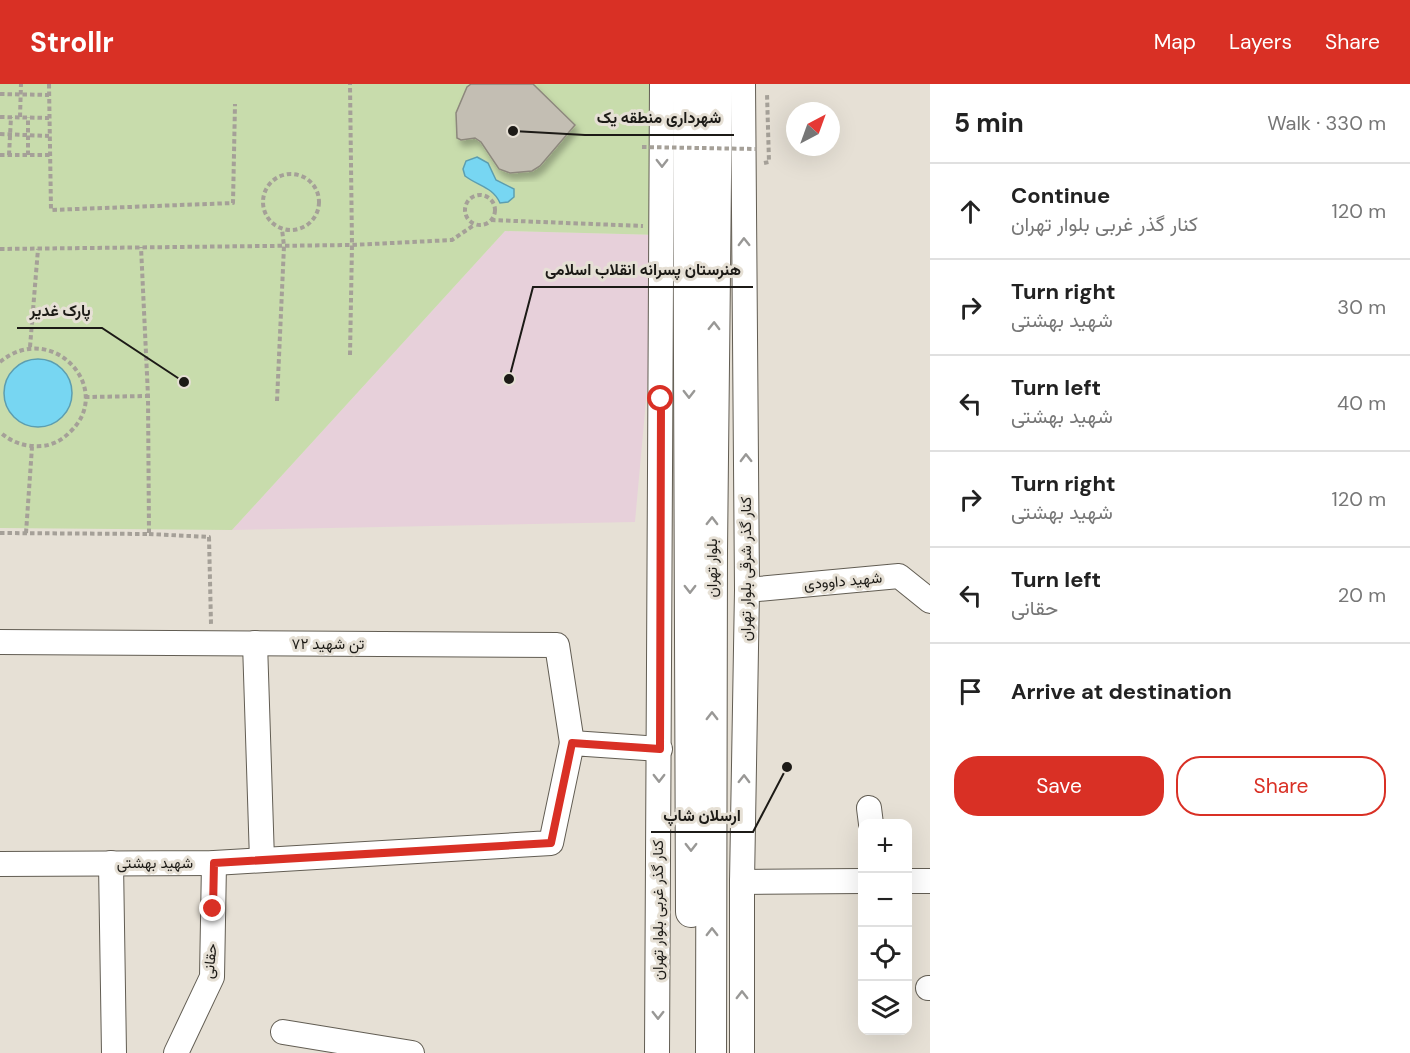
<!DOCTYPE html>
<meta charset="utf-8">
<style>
body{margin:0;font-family:"DM Sans",Vazirmatn,sans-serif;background:#f6f6f6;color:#222}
.controls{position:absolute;right:18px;bottom:18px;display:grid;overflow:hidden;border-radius:12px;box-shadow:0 6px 24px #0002}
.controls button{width:54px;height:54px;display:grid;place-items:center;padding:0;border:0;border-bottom:2px solid #e0e0e0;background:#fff;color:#222;font:30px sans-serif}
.compass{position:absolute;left:786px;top:18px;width:54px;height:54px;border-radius:50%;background:#fff;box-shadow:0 6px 24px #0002;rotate:41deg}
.stop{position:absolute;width:18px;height:18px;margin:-14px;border:4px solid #d93025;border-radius:50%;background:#fff}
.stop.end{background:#d93025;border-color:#fff;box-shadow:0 2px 6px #0008}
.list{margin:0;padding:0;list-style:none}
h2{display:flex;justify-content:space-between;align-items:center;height:78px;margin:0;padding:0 24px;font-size:26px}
h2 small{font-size:20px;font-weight:400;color:#767676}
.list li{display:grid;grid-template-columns:39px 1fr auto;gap:18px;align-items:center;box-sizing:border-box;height:96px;padding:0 24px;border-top:2px solid #e0e0e0}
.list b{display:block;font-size:22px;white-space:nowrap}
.list p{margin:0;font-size:20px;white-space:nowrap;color:#767676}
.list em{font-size:20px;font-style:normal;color:#767676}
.actions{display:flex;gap:12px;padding:18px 24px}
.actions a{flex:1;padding:14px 0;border:2px solid #d93025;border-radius:24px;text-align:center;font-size:21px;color:#d93025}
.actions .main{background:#d93025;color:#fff}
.icon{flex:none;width:33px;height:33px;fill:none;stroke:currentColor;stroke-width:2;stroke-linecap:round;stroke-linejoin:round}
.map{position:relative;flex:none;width:930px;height:969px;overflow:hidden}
header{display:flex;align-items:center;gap:36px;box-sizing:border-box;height:84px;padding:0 30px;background:#d93025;color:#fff}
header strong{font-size:28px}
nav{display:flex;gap:33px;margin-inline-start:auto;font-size:21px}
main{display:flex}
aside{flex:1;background:#fff}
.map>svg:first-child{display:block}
</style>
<header>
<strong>Strollr</strong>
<nav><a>Map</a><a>Layers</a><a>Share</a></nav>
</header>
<main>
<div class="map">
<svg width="930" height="969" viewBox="0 0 930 969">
<defs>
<filter id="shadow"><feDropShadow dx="3.5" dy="6" stdDeviation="3" flood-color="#0004"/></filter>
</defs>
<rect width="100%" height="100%" fill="#e6e0d5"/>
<path fill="#e7d0da" d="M505 147 661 151 635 438 232 446Z"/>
<path fill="#c8dcac" d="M0 0H651L661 151 505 147 232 446 0 444Z"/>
<g fill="#77d6f2" stroke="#5c9eb0" stroke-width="1.5">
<path d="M477 73 488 79 496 96 514 105V113L508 118 500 119C493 103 478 102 465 92L463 85 466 77Z"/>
<circle cx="38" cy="309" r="34"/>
</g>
<path fill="#c3beb3" stroke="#8d887d" stroke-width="1.5" filter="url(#shadow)" d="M471 0H533L575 41 540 82 532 87 510 89 499 85 481 58 475 54 461 56 457 54 456 29 467 3Z"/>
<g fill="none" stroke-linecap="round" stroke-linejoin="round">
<defs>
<g id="minor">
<path d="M747 506 899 492 930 517"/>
<path d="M0 558 557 561 572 659"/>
<path d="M255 559 262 776"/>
<path d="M869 724 871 740"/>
<path d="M111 779 114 969"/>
<path d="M0 780 214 779 551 759 572 659 660 665"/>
<path d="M908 797H930"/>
<path d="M742 798 862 797"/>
<path d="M928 904H930"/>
<path d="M283 948 412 969"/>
<path d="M176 969 212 893 214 779"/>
<path d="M657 969 662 0"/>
<path d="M742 969V798L747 506 743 0"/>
</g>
<g id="major">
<path d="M688 0 691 828"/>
<path d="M711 969 712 467 717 0"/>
</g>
</defs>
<use href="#minor" stroke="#625d53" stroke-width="26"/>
<use href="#major" stroke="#625d53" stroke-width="32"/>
<g stroke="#a5a098" stroke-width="4" stroke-dasharray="4.5 3" stroke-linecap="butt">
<path d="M49 0 51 126 233 119 235 20"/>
<path d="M0 10 49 11"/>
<path d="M0 33 49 34"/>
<path d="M20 33 21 0"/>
<path d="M0 50 49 52"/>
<path d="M0 71H50"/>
<path d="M9 71 11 33"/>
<path d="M28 71V33"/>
<path d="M764 79 769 78 767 10"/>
<circle cx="291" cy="118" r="28"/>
<circle cx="480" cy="126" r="15"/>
<path d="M491 136 643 142"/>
<path d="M0 165 352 161 452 156 474 141"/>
<path d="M30 263 38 165"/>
<path d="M350 271 352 161 350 0"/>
<path d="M0 278C52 235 116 305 70 348 62 356 53 361 42 362 26 363 12 359 0 348"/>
<path d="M85 313 148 312"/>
<path d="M277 317 284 162 282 145"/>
<path d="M0 449 149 450 148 312 141 163"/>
<path d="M26 449 32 363"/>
<path d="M149 450 209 453 211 540"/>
</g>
<use href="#minor" stroke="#fff" stroke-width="24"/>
<use href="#major" stroke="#fff" stroke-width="30"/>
<path stroke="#a5a098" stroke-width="4" stroke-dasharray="4.5 3" stroke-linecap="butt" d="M642 63 757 65"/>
</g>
<defs><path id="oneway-chevron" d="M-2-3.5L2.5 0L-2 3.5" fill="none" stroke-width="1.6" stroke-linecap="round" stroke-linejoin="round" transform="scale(1.5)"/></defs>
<g stroke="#999896">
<use href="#oneway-chevron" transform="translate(662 79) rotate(90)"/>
<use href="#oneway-chevron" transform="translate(744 158) rotate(-91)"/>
<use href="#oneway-chevron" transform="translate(714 242) rotate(-89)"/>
<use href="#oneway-chevron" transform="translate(689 310) rotate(90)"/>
<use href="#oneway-chevron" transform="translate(746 374) rotate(-91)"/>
<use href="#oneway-chevron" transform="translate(712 437) rotate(-89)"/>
<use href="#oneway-chevron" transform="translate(690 505) rotate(90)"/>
<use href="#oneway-chevron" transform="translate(712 632) rotate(-90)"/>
<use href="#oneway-chevron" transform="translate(659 694) rotate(90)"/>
<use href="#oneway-chevron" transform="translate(744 695) rotate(-89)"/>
<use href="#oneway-chevron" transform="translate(691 763) rotate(90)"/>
<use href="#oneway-chevron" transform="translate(712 848) rotate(-90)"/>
<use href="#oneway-chevron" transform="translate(742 911) rotate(-90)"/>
<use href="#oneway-chevron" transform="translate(658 931) rotate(90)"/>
</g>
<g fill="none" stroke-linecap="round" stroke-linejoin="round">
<path stroke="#d93025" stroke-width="8" d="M213 825 214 779 551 759 572 659 660 665 661 315"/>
</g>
<g text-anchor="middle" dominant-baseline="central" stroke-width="6" stroke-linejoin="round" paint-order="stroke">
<g font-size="15" fill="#1c1a16" stroke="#e6e0d5">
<text transform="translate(712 484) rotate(-90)">بلوار تهران</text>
<text transform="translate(746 485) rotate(-90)">کنار گذر شرقی بلوار تهران</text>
<text transform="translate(843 497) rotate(-5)">شهید داوودی</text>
<text x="328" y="560">۷۲ تن شهید</text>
<text x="155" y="779">شهید بهشتی</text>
<text transform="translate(658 826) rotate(-90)">کنار گذر غربی بلوار تهران</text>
<text transform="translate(210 877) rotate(-84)">حقانی</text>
</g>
</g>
<path fill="none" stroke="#1c1a16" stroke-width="2" d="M513 47L585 51H734M509 295L533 203H753M184 298L102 244H17M787 683L753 748H651"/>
<g fill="#1c1a16" stroke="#e6e0d5" stroke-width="2">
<circle cx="513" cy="47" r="6"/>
<circle cx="509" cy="295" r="6"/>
<circle cx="184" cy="298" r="6"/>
<circle cx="787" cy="683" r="6"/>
</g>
<g font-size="16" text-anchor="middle" font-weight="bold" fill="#1c1a16" stroke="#e6e0d5" stroke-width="6" stroke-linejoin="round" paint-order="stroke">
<text x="659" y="39">شهرداری منطقه یک</text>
<text x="643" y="191">هنرستان پسرانه انقلاب اسلامی</text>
<text x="60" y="232">پارک غدیر</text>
<text x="702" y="737">ارسلان شاپ</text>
</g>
</svg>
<div class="controls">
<button>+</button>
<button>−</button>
<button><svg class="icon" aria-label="locate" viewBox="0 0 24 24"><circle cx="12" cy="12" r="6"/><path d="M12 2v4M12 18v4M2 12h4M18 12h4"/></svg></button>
<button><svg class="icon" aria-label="layers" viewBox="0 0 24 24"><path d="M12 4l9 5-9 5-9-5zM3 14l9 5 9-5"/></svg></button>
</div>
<svg class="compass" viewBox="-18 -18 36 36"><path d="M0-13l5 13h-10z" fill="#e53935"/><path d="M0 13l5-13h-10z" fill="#767676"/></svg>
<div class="stop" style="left:661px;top:315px"></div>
<div class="stop end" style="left:213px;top:825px"></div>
</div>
<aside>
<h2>5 min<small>Walk · 330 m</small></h2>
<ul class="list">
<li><svg class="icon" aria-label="ahead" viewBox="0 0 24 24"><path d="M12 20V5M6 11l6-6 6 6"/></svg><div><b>Continue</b><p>کنار گذر غربی بلوار تهران</p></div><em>120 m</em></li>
<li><svg class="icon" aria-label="right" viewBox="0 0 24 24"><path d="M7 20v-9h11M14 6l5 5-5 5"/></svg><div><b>Turn right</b><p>شهید بهشتی</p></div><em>30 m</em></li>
<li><svg class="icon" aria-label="left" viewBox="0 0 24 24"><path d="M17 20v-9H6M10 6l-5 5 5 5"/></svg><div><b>Turn left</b><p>شهید بهشتی</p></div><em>40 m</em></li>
<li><svg class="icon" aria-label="right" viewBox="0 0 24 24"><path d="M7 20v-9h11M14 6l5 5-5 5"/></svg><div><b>Turn right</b><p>شهید بهشتی</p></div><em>120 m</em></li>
<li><svg class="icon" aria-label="left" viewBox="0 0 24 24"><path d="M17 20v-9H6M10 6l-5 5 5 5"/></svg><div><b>Turn left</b><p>حقانی</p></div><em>20 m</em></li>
<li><svg class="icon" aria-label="arrive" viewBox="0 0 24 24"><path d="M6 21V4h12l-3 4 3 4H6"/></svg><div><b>Arrive at destination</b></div></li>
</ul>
<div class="actions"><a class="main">Save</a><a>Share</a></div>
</aside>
</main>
